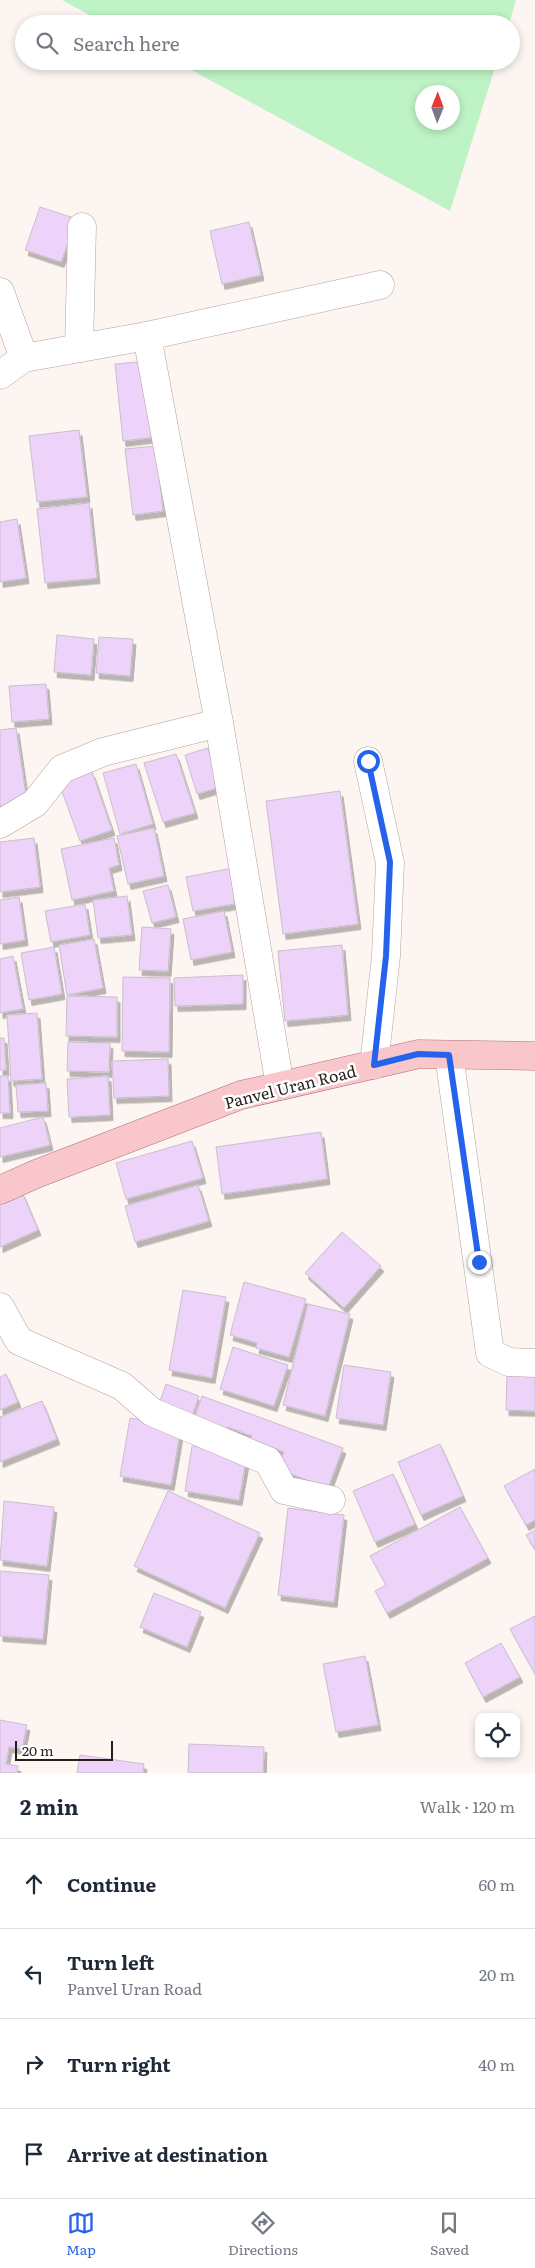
<!DOCTYPE html>
<meta charset="utf-8">
<style>
body{margin:0;font-family:Literata,serif;background:#f6f6f7;color:#1f2937}
.controls{position:absolute;right:15px;bottom:15px;display:grid;overflow:hidden;border-radius:10px;box-shadow:0 2px 8px #0003}
.controls button{width:45px;height:45px;display:grid;place-items:center;padding:0;border:0;border-bottom:1px solid #e0e1e3;background:#fff;color:#1f2937;font:25px sans-serif}
.compass{position:absolute;left:415px;top:85px;width:45px;height:45px;border-radius:50%;background:#fff;box-shadow:0 2px 8px #0003;rotate:1deg}
.scale{position:absolute;left:15px;bottom:12px;width:98px;box-sizing:border-box;padding-left:5px;border:2px solid #251e1c;border-top:0;font-size:14px;line-height:18px;white-space:nowrap;color:#251e1c;-webkit-text-stroke:4px #fff;paint-order:stroke}
.stop{position:absolute;width:15px;height:15px;margin:-11px;border:4px solid #2563eb;border-radius:50%;background:#fff}
.stop.end{background:#2563eb;border-color:#fff;box-shadow:0 1px 5px #0008}
.list{margin:0;padding:0;list-style:none}
h2{display:flex;justify-content:space-between;align-items:center;height:65px;margin:0;padding:0 20px;font-size:21px}
h2 small{font-size:16px;font-weight:400;color:#747a83}
.list li{display:grid;grid-template-columns:32px 1fr auto;gap:15px;align-items:center;box-sizing:border-box;height:90px;padding:0 20px;border-top:1px solid #e0e1e3}
.list b{display:block;font-size:19px;white-space:nowrap}
.list p{margin:0;font-size:16px;white-space:nowrap;color:#747a83}
.list em{font-size:16px;font-style:normal;color:#747a83}
.icon{flex:none;width:28px;height:28px;fill:none;stroke:currentColor;stroke-width:2;stroke-linecap:round;stroke-linejoin:round}
.map{position:relative;flex:none;width:535px;height:1773px;overflow:hidden}
.search{position:absolute;background:#fff;box-shadow:0 2px 8px #0003;left:15px;right:15px;top:15px;height:55px;display:flex;align-items:center;gap:12px;box-sizing:border-box;padding:0 18px;border-radius:28px;color:#747a83;font-size:19px}
.sheet{height:425px;background:#fff}
nav{display:flex;justify-content:space-around;align-items:center;box-sizing:border-box;height:70px;border-top:1px solid #e0e1e3;background:#fff;font-size:14px;color:#747a83}
nav a{display:grid;justify-items:center;gap:2px}
nav .on{color:#2563eb}
.map>svg:first-child{display:block}
</style>
<div class="map">
<svg width="535" height="1773" viewBox="0 0 535 1773">
<defs>
<filter id="shadow"><feDropShadow dx="3" dy="5.5" stdDeviation="0" flood-color="#0004"/></filter>
</defs>
<rect width="100%" height="100%" fill="#fcf5f1"/>
<g fill="#bef3c5" fill-rule="evenodd">
<path d="M62 0H516L509 24H106Z"/>
<path d="M175 61H497L450 211ZM422 92H452V122H422Z"/>
</g>
<g fill="#edd2f9" stroke="#c9bfce" filter="url(#shadow)">
<path d="M40 207 77 219 61 262 25 250Z"/>
<path d="M249 222 261 275 222 284 210 231Z"/>
<path d="M148 361 156 437 123 441 115 364Z"/>
<path d="M79 430 87 497 37 502 29 436Z"/>
<path d="M156 446 163 511 133 515 125 449Z"/>
<path d="M89 503 97 578 45 583 37 509Z"/>
<path d="M17 519 26 578 0 582V522Z"/>
<path d="M57 635 94 639 91 675 54 672Z"/>
<path d="M99 637 133 639 130 676 96 673Z"/>
<path d="M46 684 49 719 12 722 9 686Z"/>
<path d="M16 728 27 803 0 807V730Z"/>
<path d="M208 748 220 787 197 794 185 755Z"/>
<path d="M176 754 195 813 163 822 144 763Z"/>
<path d="M136 764 153 824 120 834 103 773Z"/>
<path d="M92 772 112 830 80 841 59 783Z"/>
<path d="M340 791 358 924 283 934 266 801Z"/>
<path d="M154 828 164 876 128 884 117 836Z"/>
<path d="M34 838 40 887 0 892V842Z"/>
<path d="M114 838 119 865 109 868 114 891 72 900 61 849Z"/>
<path d="M233 868 240 903 193 911 186 877Z"/>
<path d="M168 885 176 917 152 923 143 891Z"/>
<path d="M127 896 132 935 98 938 93 900Z"/>
<path d="M19 897 25 940 0 944V900Z"/>
<path d="M85 904 90 935 51 942 45 911Z"/>
<path d="M224 911 232 952 191 960 183 919Z"/>
<path d="M142 927 171 929 168 971 139 970Z"/>
<path d="M94 939 103 988 67 995 59 945Z"/>
<path d="M342 945 348 1015 285 1021 278 951Z"/>
<path d="M54 947 62 994 29 1000 21 953Z"/>
<path d="M13 956 23 1009 0 1013V959Z"/>
<path d="M243 975V1004L175 1006 174 978Z"/>
<path d="M123 977 170 978 169 1052 122 1051Z"/>
<path d="M67 996 117 997V1037L66 1036Z"/>
<path d="M37 1013 42 1079 11 1081 7 1015Z"/>
<path d="M0 1038H4L6 1070H0Z"/>
<path d="M68 1042 110 1043 109 1072 67 1071Z"/>
<path d="M168 1059 169 1096 114 1098 112 1061Z"/>
<path d="M0 1076H8L10 1113H0Z"/>
<path d="M108 1076 110 1115 69 1117 67 1079Z"/>
<path d="M46 1083 48 1111 18 1112 16 1085Z"/>
<path d="M43 1117 50 1145 0 1157V1128Z"/>
<path d="M321 1132 327 1179 222 1194 216 1147Z"/>
<path d="M192 1141 203 1178 126 1199 116 1163Z"/>
<path d="M198 1185 209 1221 135 1242 125 1206Z"/>
<path d="M22 1192 38 1230 0 1247V1201Z"/>
<path d="M342 1232 381 1266 344 1308 305 1273Z"/>
<path d="M244 1282 306 1299 289 1357 256 1348 257 1343 230 1335Z"/>
<path d="M183 1290 226 1297 212 1378 169 1370Z"/>
<path d="M308 1304 350 1314 325 1416 283 1405Z"/>
<path d="M233 1347 288 1365 274 1406 220 1389Z"/>
<path d="M344 1365 391 1372 383 1425 336 1418Z"/>
<path d="M507 1368 535 1369V1411L506 1410Z"/>
<path d="M6 1374 18 1402 0 1410V1377Z"/>
<path d="M166 1384 199 1396 192 1416 159 1404Z"/>
<path d="M202 1396 343 1448 328 1488 278 1469 284 1452 264 1444 261 1452 247 1447 252 1436 228 1427 225 1435 193 1422Z"/>
<path d="M42 1401 57 1439 0 1462V1417Z"/>
<path d="M130 1418 181 1427 171 1485 120 1476Z"/>
<path d="M440 1444 463 1496 421 1515 398 1462Z"/>
<path d="M192 1446 247 1455 239 1500 185 1491Z"/>
<path d="M535 1469V1520L526 1525 504 1486Z"/>
<path d="M393 1474 415 1524 375 1542 353 1491Z"/>
<path d="M168 1491 260 1533 225 1608 134 1566Z"/>
<path d="M4 1501 54 1507 47 1566 0 1560Z"/>
<path d="M460 1507 488 1558 387 1613 375 1591 386 1585 370 1556Z"/>
<path d="M288 1508 344 1515 334 1602 278 1595Z"/>
<path d="M535 1530V1549L526 1535Z"/>
<path d="M0 1571 49 1575 43 1639 0 1636Z"/>
<path d="M154 1593 201 1612 187 1647 140 1627Z"/>
<path d="M535 1616V1674L510 1629Z"/>
<path d="M501 1643 520 1677 483 1697 465 1663Z"/>
<path d="M365 1656 378 1725 336 1732 323 1664Z"/>
<path d="M0 1720 27 1725 22 1749 9 1747 6 1764 18 1766 17 1773H0Z"/>
<path d="M189 1744 264 1747 263 1773H188Z"/>
<path d="M80 1755 144 1764 143 1773H77Z"/>
</g>
<g fill="none" stroke-linecap="round" stroke-linejoin="round">
<defs>
<g id="street">
<path d="M0 292 24 358"/>
<path d="M79 348 82 227"/>
<path d="M0 375 24 358 147 336"/>
<path d="M368 761 390 863 386 956 374 1065"/>
<path d="M0 824 35 803 62 769 103 752 219 723"/>
<path d="M449 1055 490 1353 509 1362 535 1363"/>
<path d="M280 1086 219 723 147 336 380 285"/>
<path d="M0 1307 19 1341 122 1386 152 1412 268 1461 284 1490 331 1500"/>
</g>
<path id="primary" d="M0 1190 36 1174 241 1095 419 1054 535 1056"/>
</defs>
<use href="#street" stroke="#b5a39c" stroke-width="29"/>
<use href="#primary" stroke="#ac7277" stroke-width="29"/>
<use href="#street" stroke="#fff" stroke-width="28"/>
<use href="#primary" stroke="#f9c6cb" stroke-width="28"/>
</g>
<g fill="none" stroke-linecap="round" stroke-linejoin="round">
<path stroke="#2563eb" stroke-width="6" d="M368 761 390 862 386 956 374 1065 418 1054 449 1055 479 1262"/>
</g>
<g text-anchor="middle" dominant-baseline="central" stroke-width="5" stroke-linejoin="round" paint-order="stroke">
<g font-size="16" fill="#251e1c" stroke="#fff">
<text transform="translate(290 1086) rotate(-14)">Panvel Uran Road</text>
</g>
</g>
</svg>
<div class="controls">
<button><svg class="icon" aria-label="locate" viewBox="0 0 24 24"><circle cx="12" cy="12" r="6"/><path d="M12 2v4M12 18v4M2 12h4M18 12h4"/></svg></button>
</div>
<svg class="compass" viewBox="-18 -18 36 36"><path d="M0-13l5 13h-10z" fill="#e53935"/><path d="M0 13l5-13h-10z" fill="#747a83"/></svg>
<div class="scale">20 m</div>
<div class="stop" style="left:368px;top:761px"></div>
<div class="stop end" style="left:479px;top:1262px"></div>
<div class="search"><svg class="icon" aria-label="search" viewBox="0 0 24 24"><circle cx="10" cy="10" r="6"/><path d="M15 15l6 6"/></svg>Search here</div>
</div>
<section class="sheet">
<h2>2 min<small>Walk · 120 m</small></h2>
<ul class="list">
<li><svg class="icon" aria-label="ahead" viewBox="0 0 24 24"><path d="M12 20V5M6 11l6-6 6 6"/></svg><div><b>Continue</b></div><em>60 m</em></li>
<li><svg class="icon" aria-label="left" viewBox="0 0 24 24"><path d="M17 20v-9H6M10 6l-5 5 5 5"/></svg><div><b>Turn left</b><p>Panvel Uran Road</p></div><em>20 m</em></li>
<li><svg class="icon" aria-label="right" viewBox="0 0 24 24"><path d="M7 20v-9h11M14 6l5 5-5 5"/></svg><div><b>Turn right</b></div><em>40 m</em></li>
<li><svg class="icon" aria-label="arrive" viewBox="0 0 24 24"><path d="M6 21V4h12l-3 4 3 4H6"/></svg><div><b>Arrive at destination</b></div></li>
</ul>
</section>
<nav>
<a class="on"><svg class="icon" aria-label="map" viewBox="0 0 24 24"><path d="M3 6l6-2 6 2 6-2v14l-6 2-6-2-6 2zM9 4v14M15 6v14"/></svg>Map</a>
<a><svg class="icon" aria-label="directions" viewBox="0 0 24 24"><path d="M12 3l9 9-9 9-9-9zM9 14v-3h6M13 9l2 2-2 2"/></svg>Directions</a>
<a><svg class="icon" aria-label="saved" viewBox="0 0 24 24"><path d="M7 4h10v16l-5-4-5 4z"/></svg>Saved</a>
</nav>
